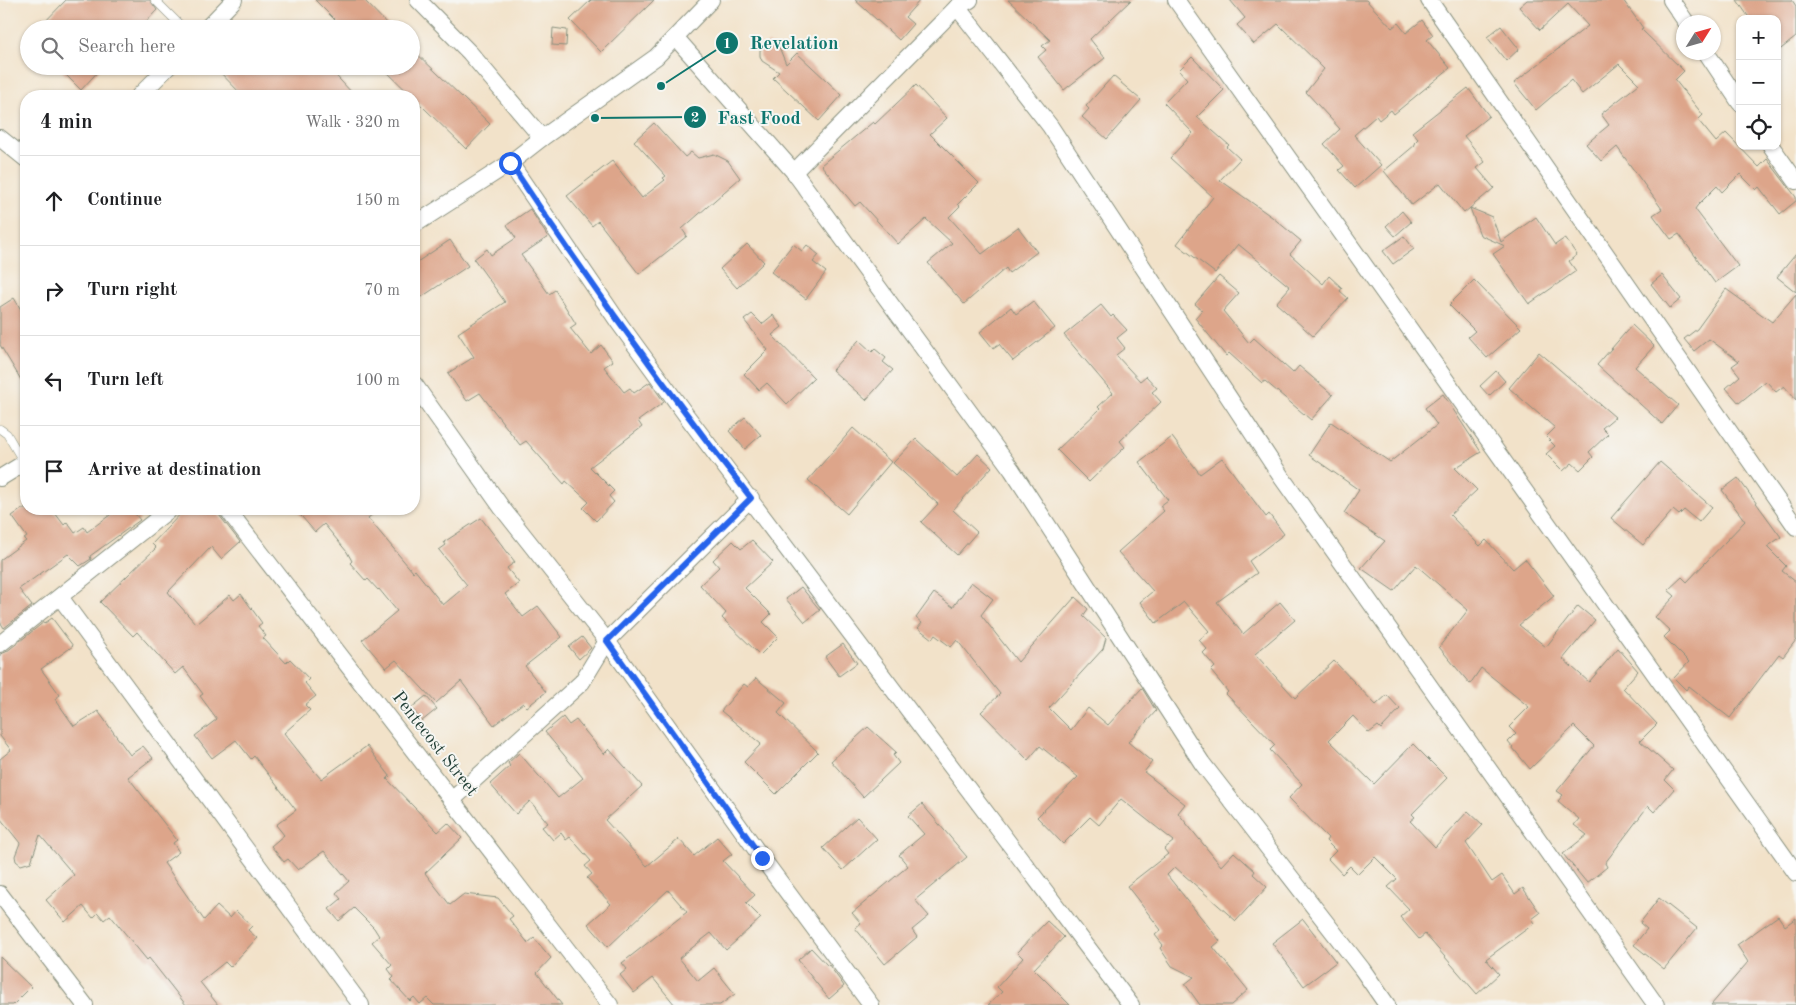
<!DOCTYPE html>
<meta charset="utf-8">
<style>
body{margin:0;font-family:"Old Standard TT",serif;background:#f2f2f2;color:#202124}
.controls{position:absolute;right:15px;top:15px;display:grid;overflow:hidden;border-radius:10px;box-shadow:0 1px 4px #0004}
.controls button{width:45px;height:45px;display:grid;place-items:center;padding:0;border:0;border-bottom:1px solid #e0e0e0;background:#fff;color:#202124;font:25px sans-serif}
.compass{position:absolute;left:1676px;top:15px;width:45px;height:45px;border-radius:50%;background:#fff;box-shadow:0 1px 4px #0004;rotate:53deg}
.stop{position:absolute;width:15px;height:15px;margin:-11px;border:4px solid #2563eb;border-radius:50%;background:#fff}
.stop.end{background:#2563eb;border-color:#fff;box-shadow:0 1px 5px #0008}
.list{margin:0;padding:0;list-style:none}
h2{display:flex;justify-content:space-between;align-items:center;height:65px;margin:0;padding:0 20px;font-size:21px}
h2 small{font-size:16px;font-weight:400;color:#757577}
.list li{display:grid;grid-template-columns:32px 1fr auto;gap:15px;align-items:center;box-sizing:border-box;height:90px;padding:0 20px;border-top:1px solid #e0e0e0}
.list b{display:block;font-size:19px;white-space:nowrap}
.list em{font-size:16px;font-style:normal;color:#757577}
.icon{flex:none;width:28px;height:28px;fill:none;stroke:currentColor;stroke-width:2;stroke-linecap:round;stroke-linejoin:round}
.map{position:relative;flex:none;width:1796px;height:1005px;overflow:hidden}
.search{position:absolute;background:#fff;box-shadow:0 1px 4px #0004;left:20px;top:20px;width:400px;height:55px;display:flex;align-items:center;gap:12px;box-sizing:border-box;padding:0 18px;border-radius:28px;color:#757577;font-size:19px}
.panel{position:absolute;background:#fff;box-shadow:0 1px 4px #0004;left:20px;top:90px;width:400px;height:425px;border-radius:20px}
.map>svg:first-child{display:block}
</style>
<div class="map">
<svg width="1796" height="1005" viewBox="0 0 1796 1005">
<rect width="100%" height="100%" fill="#f6f6f2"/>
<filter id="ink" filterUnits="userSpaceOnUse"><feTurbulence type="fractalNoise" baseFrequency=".02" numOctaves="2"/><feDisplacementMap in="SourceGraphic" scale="10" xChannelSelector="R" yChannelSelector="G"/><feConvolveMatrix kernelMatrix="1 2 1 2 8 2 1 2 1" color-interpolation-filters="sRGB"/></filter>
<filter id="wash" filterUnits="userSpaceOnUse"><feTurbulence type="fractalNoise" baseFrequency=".0096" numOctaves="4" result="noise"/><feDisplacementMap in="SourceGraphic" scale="20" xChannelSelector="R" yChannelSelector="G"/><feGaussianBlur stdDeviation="1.12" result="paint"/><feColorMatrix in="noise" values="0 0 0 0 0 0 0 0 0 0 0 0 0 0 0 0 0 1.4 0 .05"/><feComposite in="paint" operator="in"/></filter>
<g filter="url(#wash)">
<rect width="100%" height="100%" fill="#f2e2c9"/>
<g id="blocks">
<g fill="#dda58a">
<path d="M66 0H150L157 10 139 29H38Z"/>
<path d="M315 0H364L392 29H344Z"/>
<path d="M591 0H654L601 52 570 20Z"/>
<path d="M855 0H920L905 17 913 24 899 40Z"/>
<path d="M1008 0H1131L1090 39 1105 58 1064 90 1038 57 1046 50 1042 46 1050 40Z"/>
<path d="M1230 0H1366L1392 28 1398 23 1406 33 1422 20 1433 35 1427 40 1450 68 1394 114 1391 110 1379 120 1376 116 1354 135 1381 165 1355 188 1339 170 1344 166 1324 144 1340 129 1306 92 1324 69 1278 24 1254 44 1237 25 1245 18Z"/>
<path d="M1527 0H1623L1643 28 1641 29 1684 71 1675 80 1703 115 1698 120 1716 142 1726 133 1759 167 1767 159 1796 197V201L1780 214 1759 187 1756 190 1740 174 1722 192 1717 186 1697 206 1695 209 1738 266 1715 283 1679 234 1671 239 1653 215 1662 209 1617 147 1601 161 1586 144 1609 125 1601 114 1639 84 1619 64 1582 94 1571 80 1536 110 1514 83 1588 26 1568 4 1540 30 1519 7Z"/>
<path d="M1737 0H1792L1796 6V37L1777 52V19H1750Z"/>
<path d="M1501 26 1519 49 1506 61 1487 37Z"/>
<path d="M553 28 567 30 566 46 552 45Z"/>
<path d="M768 43 779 47 786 64 797 53 842 95 819 121 773 78 779 72 762 61 760 56V50Z"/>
<path d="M411 48 490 124 466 149 381 66H411Z"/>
<path d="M1192 57 1224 90 1197 117 1229 145 1227 147 1240 159 1220 180 1272 217 1301 241 1290 254 1323 284 1329 276 1342 288 1340 291 1348 298 1313 336 1276 303 1290 287 1238 244 1215 273 1177 244 1213 197 1170 158 1193 133 1164 103 1187 79 1179 70Z"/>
<path d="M57 66H103L81 90Z"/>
<path d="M214 66H327L355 96H243Z"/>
<path d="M1113 76 1141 100 1107 139 1082 117 1089 109 1086 106Z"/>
<path d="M916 85 947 118 930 134 979 183 958 204 960 206 949 217 982 254 1018 227 1037 252 1009 273 1006 268 964 304 928 263 952 243 926 219 898 244 860 202 855 206 821 165 873 122 875 124Z"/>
<path d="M1468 88 1489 116 1464 136 1485 162 1477 168 1494 188 1470 208 1492 217 1501 242 1536 217 1555 245 1565 238 1577 255 1569 261 1576 271 1529 304 1493 254 1505 246 1480 235 1470 208 1464 213 1440 183 1412 205 1384 171 1415 145 1414 143 1418 139 1412 132Z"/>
<path d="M654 123 685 157 691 152 698 158 714 154 728 161 740 178 682 229 687 236 639 274 598 221 592 226 567 196 612 161 642 198 665 180 663 178 666 176 634 141Z"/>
<path d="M530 209 548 237 521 255 549 294 555 290 576 324 570 328 591 354 601 345 613 361 604 367 624 392 630 388 634 393 650 382 664 402 638 421 642 427 590 467 614 491 609 496 614 502 596 521 583 508 589 502 566 481 564 484 526 441 520 445 480 393 467 401 448 373 474 357 458 333 505 302 474 259 487 249 491 255 516 238 507 225Z"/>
<path d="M1402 211 1411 222 1395 236 1386 226Z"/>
<path d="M1404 236 1414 249 1393 264 1383 251Z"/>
<path d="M450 240 468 266 414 302V264Z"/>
<path d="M747 244 764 262 737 288 720 269Z"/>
<path d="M793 244 802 251 807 245 819 255 813 262 826 272 806 299 771 272Z"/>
<path d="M1796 254V292L1777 277Z"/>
<path d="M1662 275 1681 299 1670 308 1651 284Z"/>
<path d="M1219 276 1239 293 1223 311 1249 343 1254 338 1293 373 1299 366 1333 395 1311 420 1265 381 1262 383 1229 353 1226 356 1195 318 1202 310 1195 304Z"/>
<path d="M1474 280 1521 328 1487 358 1468 337 1475 331 1449 305Z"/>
<path d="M1726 289 1772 322 1796 294V400L1784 386 1776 392 1766 381 1739 403 1726 388 1740 376 1732 366 1739 361 1709 339 1694 351 1684 339 1697 329Z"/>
<path d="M14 298 26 318V388L0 345V307Z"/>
<path d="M1033 301 1055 328 1013 361 999 344 993 348 980 332 1011 307 1016 314Z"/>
<path d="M1101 305 1111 317 1113 315 1127 330 1117 338 1125 348 1116 355 1140 381 1146 376 1157 388 1152 392 1161 402 1120 441 1125 447 1089 482 1057 450 1100 409 1098 407 1113 393 1064 335Z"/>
<path d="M752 314 762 324 773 315 782 327 772 335 814 378 787 404 767 383 759 390 744 374 768 350 744 320Z"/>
<path d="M1632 325 1654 346 1635 367 1678 405 1662 424 1597 365Z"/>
<path d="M859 340 872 352 875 349 886 358 883 362 893 370 866 400 832 370Z"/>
<path d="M1539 352 1615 417 1602 428 1608 434 1589 452 1593 457 1580 470 1572 463 1563 471 1546 454 1555 446 1546 437 1555 428 1509 388Z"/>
<path d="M1496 371 1505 381 1489 396 1480 386Z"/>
<path d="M1443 394 1481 452 1455 468 1477 490 1450 515 1480 546 1486 540 1513 569 1525 559 1554 596 1519 625 1546 647 1578 606 1595 620 1563 659 1589 682 1618 648 1638 671 1623 688 1657 724 1640 741 1673 770 1665 780 1674 789 1654 812 1648 806 1605 863 1607 867 1587 883 1563 854 1587 835 1574 825 1579 819 1558 801 1563 795 1557 791 1594 746 1574 726 1530 769 1508 742 1516 734 1509 727 1529 707 1481 668 1470 684 1439 647 1468 610 1416 565 1394 591 1361 568 1385 541 1344 513 1359 490 1309 455 1331 422 1390 462 1437 425 1425 408Z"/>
<path d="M745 417 761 435 745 449 729 431Z"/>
<path d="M853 428 891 462 847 514 808 480Z"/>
<path d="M1172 437 1200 474 1222 458 1266 517 1269 514 1284 534 1249 561 1257 573 1217 602 1243 634 1280 602 1295 620 1255 654 1295 698 1334 661 1376 705 1387 695 1400 709 1381 729 1378 726 1369 733 1353 716 1329 740 1374 784 1413 744 1447 778 1412 814 1415 817 1410 821 1435 847 1468 811 1483 825 1466 843 1492 882 1502 875 1515 894 1523 888 1540 913 1532 919 1535 923 1486 959 1499 974 1477 994 1425 934 1419 939 1400 917 1409 909 1388 887 1397 879 1375 857 1358 874 1350 866 1342 874 1328 859 1336 851 1326 841 1328 838 1289 798 1302 784 1270 750 1275 745 1226 694 1228 692 1211 671 1215 667 1203 653 1207 649 1199 640 1209 631 1184 602 1156 623 1140 602 1153 591 1118 552 1164 511 1160 506 1168 500 1139 462Z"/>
<path d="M916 439 957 477 978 454 992 467 953 510 977 532 957 555 921 522 938 504 893 463Z"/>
<path d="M1660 462 1712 507 1699 522 1684 510 1679 515 1673 510 1643 545 1611 518Z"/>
<path d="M1738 478 1781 537 1767 547 1786 566 1782 571 1796 582V640L1783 657 1779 654 1730 718 1689 686 1686 690 1674 678 1689 662 1664 637 1670 631 1655 617 1675 596 1668 590 1682 577 1687 582 1745 521 1722 490Z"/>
<path d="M22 509H52L64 525 67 522 75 533 84 527 87 532 118 509H131L140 520 90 556 91 559 80 566 68 554 19 589 32 606 4 628 0 622V560L26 541 24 539 27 537 12 516Z"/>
<path d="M185 509H217L219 515 240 542 221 559 211 547 168 592 172 597 196 624 230 595 234 600 241 594 262 623 258 626 266 636 263 638 286 663 290 659 309 679 305 683 316 696 305 705 310 710 284 733 315 772 321 779 367 746 390 776 387 779 438 832 448 823 462 838 425 873 450 905 464 894 498 898 513 916 509 919 528 943 534 938 551 958 537 973 562 1005H434L427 998 420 1004 414 997 410 1001 391 980 394 977 388 969 392 965 372 942 379 936 374 928 354 908 339 921 329 909 341 899 336 893 349 881 324 851 298 870 288 859 284 862 271 846 284 835 276 825 296 810 254 756 251 759 236 740 212 758 195 736 217 719 200 696 203 694 183 667 175 674 137 632 133 636 100 602 156 548 152 544Z"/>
<path d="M295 509H379L368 518 413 572 415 570 443 605 467 585 439 550 446 545 444 542 481 518 515 562 507 568 519 583 505 594 523 617 538 606 562 637 525 666 546 692 527 707 523 703 494 725 461 681 436 703 396 660 386 668 362 640 397 611 379 589 378 590 368 579 366 581 350 563 352 561 347 552 324 524 315 532Z"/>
<path d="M752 540 773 562 745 588 771 614 763 622 778 637 760 655 722 618 726 613 700 585 719 567 713 560 733 541 741 549Z"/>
<path d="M971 582 993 599 981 615 1018 662 1075 597 1088 609 1083 616 1106 638 1103 649 1049 708 1071 730 1088 708 1108 725 1142 688 1156 711 1128 742 1152 762 1144 772 1185 804 1178 813 1221 866 1234 852 1255 871 1253 874 1267 887 1236 921 1175 867 1167 875 1220 941 1213 947 1248 990 1231 1005H1200L1185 984 1194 977 1172 966 1160 948 1163 945 1155 935 1161 930 1127 886 1168 854 1164 849 1174 841 1121 799 1099 825 1090 817 1063 844 1037 817 1078 777 1040 746 1028 760 981 712 1000 694 957 640 951 647 935 635 932 639 918 628 922 623 916 618 934 593 953 607Z"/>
<path d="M801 587 820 610 805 622 786 599Z"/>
<path d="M52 618 73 646 41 669 60 695 55 699 74 726 98 711 130 755 143 746 153 758 128 777 177 840 173 843 179 852 164 863 204 920 217 906 230 918 236 911 252 926 248 930 257 938 230 967 225 962 200 982 218 1005H186L149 958 147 960 110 915 104 920 98 913 93 918 83 906 65 922 46 900 74 875 40 835 31 862 21 865 16 861 15 856 20 843 0 818V759L11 750 0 736V654L6 652 44 622 45 623Z"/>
<path d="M582 637 591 648 579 659 569 647Z"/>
<path d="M843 644 857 663 839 676 825 657Z"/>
<path d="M756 678 786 703 778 713 818 752 776 794 744 762 761 744 721 711 744 684 748 687Z"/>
<path d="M426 696 437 709 422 721 411 708Z"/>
<path d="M563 717 569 725 576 720 604 754 609 749 642 786 605 820 647 866 679 839 694 856 717 837 732 854 723 861 755 895 746 903 761 918 726 950 711 933 679 958 698 981 714 968 735 994 720 1005H675L653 978 634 993 620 975 627 969 622 963 687 912 668 890 608 947 588 924 611 904 587 878 592 874 585 866 591 861 570 837 566 840 561 833 553 840 542 827 548 823 530 801 516 814 490 784 510 766 508 763 519 753 558 798 583 778 545 732Z"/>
<path d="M868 727 896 752 893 755 899 763 863 797 831 761Z"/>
<path d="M922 804 967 857 915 900 929 916 912 930 917 937 885 964 855 928 861 923 852 913 908 866 899 855 924 834 908 816Z"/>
<path d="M857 817 877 839 843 870 823 848Z"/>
<path d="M1659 898 1697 928 1664 969 1634 945 1647 929 1640 923Z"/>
<path d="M1778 916 1785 926 1796 918V1005H1711L1748 962 1737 945Z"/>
<path d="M1303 919 1336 962 1304 986 1272 943Z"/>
<path d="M1047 921 1064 937 1034 969 1070 1005H988L1002 992 997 987 1023 958 1017 952Z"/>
<path d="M811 948 828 966 829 965 844 986 829 999 798 960Z"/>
<path d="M0 957 31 987 13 1005H0Z"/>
</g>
</g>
</g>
<g filter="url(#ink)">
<use href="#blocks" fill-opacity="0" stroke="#88907e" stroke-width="1"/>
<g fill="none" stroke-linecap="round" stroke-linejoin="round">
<defs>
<g id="lane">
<path d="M155 0 184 29"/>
<path d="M0 429 7 434 24 463"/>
</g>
<g id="street">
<path d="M418 0 470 53 542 138"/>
<path d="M1176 0 1796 873"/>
<path d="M1429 0 1796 527"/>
<path d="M1671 0 1686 22"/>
<path d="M957 7 1050 126 1282 478 1656 1005"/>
<path d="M206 29 234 0"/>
<path d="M676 38 794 172 1012 470 1202 763 1362 969 1387 1005"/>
<path d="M1706 52 1740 103"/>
<path d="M139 96 169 66"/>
<path d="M0 138 26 159"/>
<path d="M1771 146 1796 181"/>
<path d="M510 163 619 323 686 415 1131 1005"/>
<path d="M794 172 957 7 970 0"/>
<path d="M414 225 510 163 542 138 656 57 711 0"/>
<path d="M414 384 502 508 607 641 762 858 871 1005"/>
<path d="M0 478 26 462"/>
<path d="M227 509 610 1005"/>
<path d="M60 597 361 1005"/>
<path d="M0 644 170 509"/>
<path d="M452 800 582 682 607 641 751 498"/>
<path d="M0 894 85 1005"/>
</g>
</defs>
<use href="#lane" stroke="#88907e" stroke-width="9"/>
<use href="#street" stroke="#88907e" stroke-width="18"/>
<use href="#lane" stroke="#fff" stroke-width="8"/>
<use href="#street" stroke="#fff" stroke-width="16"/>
</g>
</g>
<g fill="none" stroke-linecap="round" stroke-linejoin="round" filter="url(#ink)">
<path stroke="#2563eb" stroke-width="6" d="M510 163C586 278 666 390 751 498L607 641 762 858"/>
</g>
<g text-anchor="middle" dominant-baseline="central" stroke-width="4" stroke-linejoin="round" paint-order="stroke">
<g font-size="18" fill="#1f3d34" stroke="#f6f6f2">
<text transform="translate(435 744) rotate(52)">Pentecost Street</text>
</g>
</g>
<path fill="none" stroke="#0f766e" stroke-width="2" d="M661 86L727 43M595 118L695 117"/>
<g fill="#0f766e" stroke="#f6f6f2" stroke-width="2">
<circle cx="661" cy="86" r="5"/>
<circle cx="595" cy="118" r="5"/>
<circle cx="727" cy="43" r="12"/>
<circle cx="695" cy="117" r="12"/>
</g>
<g font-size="15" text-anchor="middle" font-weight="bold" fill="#fff">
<text x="727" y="48">1</text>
<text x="695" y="122">2</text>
</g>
<g font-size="19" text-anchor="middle" font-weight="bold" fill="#0f766e" stroke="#f6f6f2" stroke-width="4" stroke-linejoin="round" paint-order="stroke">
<text x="794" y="49">Revelation</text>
<text x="759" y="124">Fast Food</text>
</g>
</svg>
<div class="controls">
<button>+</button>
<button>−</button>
<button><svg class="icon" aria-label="locate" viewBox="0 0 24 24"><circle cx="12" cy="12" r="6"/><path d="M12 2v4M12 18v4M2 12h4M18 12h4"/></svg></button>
</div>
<svg class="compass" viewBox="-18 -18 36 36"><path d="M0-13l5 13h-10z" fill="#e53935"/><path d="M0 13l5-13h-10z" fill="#757577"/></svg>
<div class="stop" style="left:510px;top:163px"></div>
<div class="stop end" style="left:762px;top:858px"></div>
<div class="search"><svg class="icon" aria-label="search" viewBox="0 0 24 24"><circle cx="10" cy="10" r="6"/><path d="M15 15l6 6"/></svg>Search here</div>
<section class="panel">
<h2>4 min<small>Walk · 320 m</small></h2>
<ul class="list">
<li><svg class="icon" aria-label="ahead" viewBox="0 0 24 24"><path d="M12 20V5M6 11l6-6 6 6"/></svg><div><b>Continue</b></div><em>150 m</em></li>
<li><svg class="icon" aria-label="right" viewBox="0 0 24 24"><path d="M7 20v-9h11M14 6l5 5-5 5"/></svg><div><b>Turn right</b></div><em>70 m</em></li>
<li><svg class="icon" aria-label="left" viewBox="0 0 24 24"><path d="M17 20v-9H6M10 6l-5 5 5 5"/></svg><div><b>Turn left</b></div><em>100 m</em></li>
<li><svg class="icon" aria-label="arrive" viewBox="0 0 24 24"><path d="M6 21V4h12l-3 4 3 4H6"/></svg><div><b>Arrive at destination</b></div></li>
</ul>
</section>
</div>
